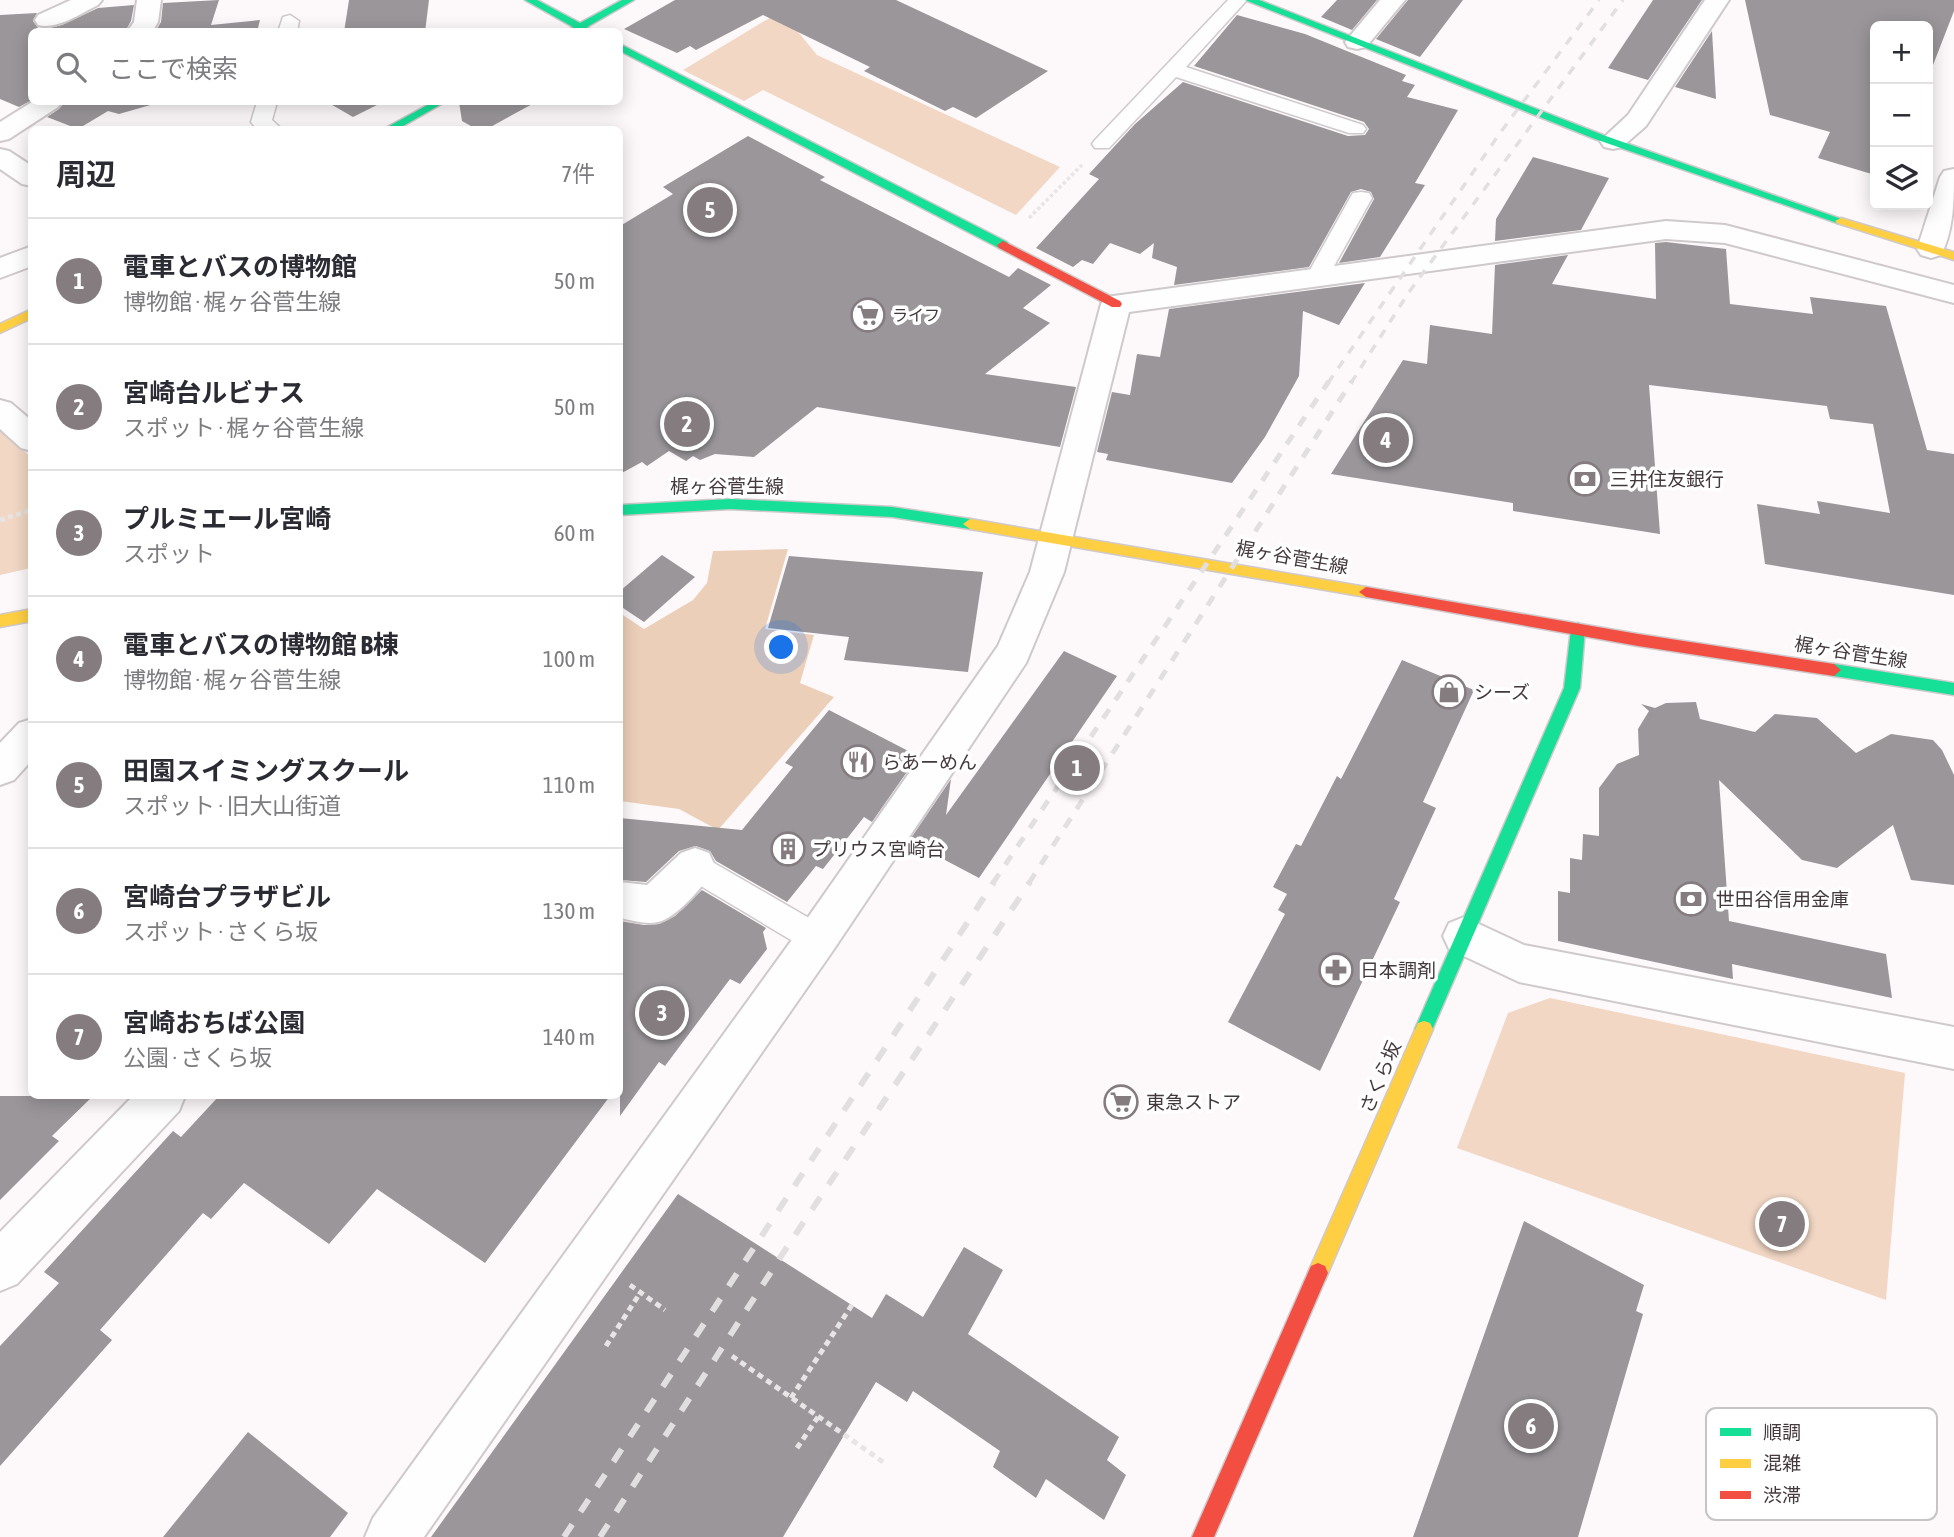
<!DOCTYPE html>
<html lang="ja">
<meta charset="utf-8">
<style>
body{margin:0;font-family:"Asap Condensed","Noto Sans JP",sans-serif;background:#f2f2f3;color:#2b2b33}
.controls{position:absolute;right:21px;top:21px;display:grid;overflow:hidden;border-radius:10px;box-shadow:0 4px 18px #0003}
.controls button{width:63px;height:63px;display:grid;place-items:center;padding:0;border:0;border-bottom:2px solid #e1e1e2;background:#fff;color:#2b2b33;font:35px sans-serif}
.you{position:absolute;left:782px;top:648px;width:24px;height:24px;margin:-18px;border:5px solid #fff;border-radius:50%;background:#1a73e8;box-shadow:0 0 0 10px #1a73e833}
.badge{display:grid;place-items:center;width:46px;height:46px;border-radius:50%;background:#857c80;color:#fff;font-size:23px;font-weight:700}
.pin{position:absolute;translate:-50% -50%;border:4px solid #fff;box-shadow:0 2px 7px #0006}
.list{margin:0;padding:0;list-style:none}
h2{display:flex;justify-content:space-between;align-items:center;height:91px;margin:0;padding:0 28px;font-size:30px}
h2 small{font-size:23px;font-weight:400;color:#7c7c81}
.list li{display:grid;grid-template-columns:46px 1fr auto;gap:21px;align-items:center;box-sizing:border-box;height:126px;padding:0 28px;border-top:2px solid #e1e1e2}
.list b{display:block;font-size:26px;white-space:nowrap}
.list p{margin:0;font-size:23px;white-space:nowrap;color:#7c7c81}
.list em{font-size:23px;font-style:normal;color:#7c7c81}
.icon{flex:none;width:38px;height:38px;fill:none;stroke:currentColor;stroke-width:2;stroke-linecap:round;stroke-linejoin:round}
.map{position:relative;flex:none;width:1954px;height:1537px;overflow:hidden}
.search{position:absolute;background:#fff;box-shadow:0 4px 18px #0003;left:28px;top:28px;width:595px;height:77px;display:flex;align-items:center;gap:18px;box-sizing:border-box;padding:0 24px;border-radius:10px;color:#7c7c81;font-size:26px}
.panel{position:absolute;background:#fff;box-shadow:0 4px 18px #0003;left:28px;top:126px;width:595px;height:973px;border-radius:10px}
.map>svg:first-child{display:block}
</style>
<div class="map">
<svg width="1954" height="1537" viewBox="0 0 1954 1537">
<rect width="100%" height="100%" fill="#fdf9fb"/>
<g fill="#f1d7c4">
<path d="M781 11 817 55 1060 167 1016 215 763 90 744 101 683 70Z"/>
<path d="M0 429 32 458 31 568 0 575Z"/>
<path d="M1550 998 1905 1073 1886 1300 1457 1148 1508 1013Z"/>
</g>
<path fill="#eccfb9" d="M788 549 765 629 814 635 800 683 834 697 718 830 679 809 620 801V613L644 629 693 600 707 583 713 551Z"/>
<g fill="#9a969a">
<path d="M219 0 211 25 260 20 257 32H155L161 22 163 3Z"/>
<path d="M349 0H429L425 32H344Z"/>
<path d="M675 0H896L1048 71 976 118 953 107 945 111 864 71 870 67 763 15 696 50 690 46 677 53 624 29Z"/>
<path d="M1337 0H1377L1352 30 1321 17Z"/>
<path d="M1408 0H1463L1420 57 1376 39Z"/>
<path d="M1653 0H1702L1648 80 1608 68Z"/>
<path d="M1745 0H1954V11L1928 78V26H1875V175L1818 158 1830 132 1770 115Z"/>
<path d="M134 5 131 21 125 32H32V100L19 107 0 99V15L37 13 33 21 38 28 46 29 62 25 98 8Z"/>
<path d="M1237 15 1305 34 1406 75 1402 81 1415 85 1407 97 1458 110 1415 183 1425 185 1380 257 1339 263 1374 199 1371 192 1361 189 1351 192 1309 267 1174 285 1177 267 1152 258 1154 243 1140 254 1110 243 1093 264 1082 260 1073 267 1036 248 1099 179 1089 174 1135 124 1183 82 1348 136 1365 135 1369 129 1364 122 1194 66Z"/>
<path d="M1712 31 1716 99 1675 87Z"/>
<path d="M65 102H64H161L119 114 108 111 78 129 47 117 59 109Z"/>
<path d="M327 102H383L353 117Z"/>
<path d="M459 102H536L485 130H478L462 121Z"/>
<path d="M748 136 825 177 820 180 1009 277 1018 268 1051 285 1023 308 1050 323 985 374 1076 387 1060 447 817 407 754 457 715 454 700 460 693 456 686 461 669 451 647 466 642 462 620 474V226L673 194 663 187Z"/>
<path d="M1533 157 1609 178 1581 230 1495 241 1496 219Z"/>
<path d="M1666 242 1726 249 1730 304 1813 314 1810 297 1886 306 1927 450 1954 454V595L1765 564 1757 504 1820 514 1817 501 1890 513 1873 424 1830 419 1827 406 1649 385 1660 534 1513 511V503L1331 474 1403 360 1427 364 1430 325 1492 334 1495 265 1568 255 1552 284 1656 299 1655 243Z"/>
<path d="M1365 283 1339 325 1303 311 1299 376 1265 437 1232 483 1106 460 1108 454 1097 452 1112 392 1130 395 1137 354 1160 357 1169 309Z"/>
<path d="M662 555 695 577 644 622 620 606V591Z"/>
<path d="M789 556 983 572 968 672 844 660 849 637 768 628Z"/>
<path d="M1064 651 1117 676 979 878 909 841 951 779 946 815Z"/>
<path d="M1402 660 1474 690 1423 802 1436 808 1394 899 1400 902 1320 1071 1228 1022 1285 914 1278 910 1287 894 1273 887 1296 844 1301 846 1337 776 1341 779Z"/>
<path d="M1696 702 1700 719 1755 732 1775 714 1817 718 1856 753 1891 734 1933 740 1942 750 1954 775V885L1911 880 1893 825 1837 868 1802 860 1719 780 1729 921 1886 954 1892 998 1732 964 1733 979 1558 941V891L1570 893V858L1582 860 1583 834 1599 836V788L1617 764 1639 755 1638 729 1649 711 1641 704 1655 708 1666 703Z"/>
<path d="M829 710 918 756 872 822 864 817 823 869 816 866 787 902 716 861 710 851 696 846 679 851 646 882 620 880V818L742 830 793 767 785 763Z"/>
<path d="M702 890 766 928 763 932 767 949 740 984 730 979 665 1066 659 1062 620 1116V921L644 925 659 924 675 916Z"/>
<path d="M0 1096H93L52 1136 59 1141 0 1200Z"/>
<path d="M219 1096H610L485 1263 377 1189 329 1244 244 1183 211 1219 203 1213 100 1330 112 1340 0 1466V1346L59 1283 44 1272 173 1131 181 1137Z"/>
<path d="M678 1194 872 1318 886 1294 923 1317 964 1247 1003 1270 968 1334 1119 1437 1107 1460 1126 1475 1104 1520 1046 1479 1036 1498 993 1467 1000 1451 913 1391 907 1402 876 1382 783 1537H431Z"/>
<path d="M1524 1221 1644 1285 1636 1311 1643 1314 1578 1537H1413Z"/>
<path d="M248 1432 348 1513 330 1537H163Z"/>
</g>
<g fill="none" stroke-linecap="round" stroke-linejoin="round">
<defs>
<g id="lane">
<path d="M1228 0H1247L1186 67 1363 125 1366 129 1363 133H1349L1176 77 1109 148H1095L1092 144 1095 140Z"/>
<path d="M290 15 299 21 297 32H278L283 17Z"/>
<path d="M257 102H277L272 120 283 130C271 130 258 133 251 122Z"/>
<path d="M1361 192 1369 193 1372 198 1328 277 1325 282H1309L1306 277 1350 198 1353 193Z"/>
<path d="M695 852 828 929 833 939 828 949 817 954 806 949 684 876 679 866 684 856Z"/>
</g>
<g id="street">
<path d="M71 0H102L98 5C81 13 58 30 38 25L35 20 38 15Z"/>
<path d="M137 0H161L158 22 152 32H127L134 22Z"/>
<path d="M1380 0H1405L1366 47 1357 49 1348 47 1345 42Z"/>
<path d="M1705 0H1729L1646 126 1622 147 1613 149 1604 147 1600 141 1628 115Z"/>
<path d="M32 102H62L58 107 9 139 0 141V122Z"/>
<path d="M0 149 9 151 32 166V186L22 184 0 169Z"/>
<path d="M1954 169C1954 198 1954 230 1941 255L1931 258 1921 255 1917 249 1940 177 1944 171Z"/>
<path d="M1666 221 1725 225 1954 285V303L1725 243 1666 239 1129 312 1064 572 1026 663 832 952 424 1537H365L373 1518 802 926 998 646 1030 572 1101 304 1106 297Z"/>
<path d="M32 246V266L0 278V258Z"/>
<path d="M0 400 11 403 32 421V451L21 448 0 429Z"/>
<path d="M32 719V760L14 780 0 785V743L19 723Z"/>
<path d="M695 848 709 853 715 866C707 883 677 918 658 922 647 925 631 920 620 918V882L647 885 681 853Z"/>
<path d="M1464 917 1524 945 1954 1027V1069L1519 982 1449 949 1443 936 1449 923Z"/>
<path d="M133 1096H185L179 1111 17 1284 0 1291V1232Z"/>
</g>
<g id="fast">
<path d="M525 0H537L580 23 622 0H634L587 27 594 32H566L573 27Z"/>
<path d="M1245 0H1259L1603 135 1847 221 1845 223H1837L1595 139Z"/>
<path d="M620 44 1007 242 1009 245 1003 249 999 248 620 51Z"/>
<path d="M433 102H445L396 130H382Z"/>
<path d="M730 499 892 507 970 519 977 524 970 529 892 517 730 509 620 515V505Z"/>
<path d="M1578 623 1585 629 1580 688 1430 1035 1424 1037 1418 1035 1415 1029 1564 688 1571 629Z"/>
<path d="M1834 664 1954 683V695L1834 676 1827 670Z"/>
</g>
<g id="slow">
<path d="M1841 218 1954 252V260L1837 223 1835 221Z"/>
<path d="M32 309V318L0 333V324Z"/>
<path d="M970 519 1366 587 1373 592 1366 597 970 529 963 524Z"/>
<path d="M32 609V621L0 627V615Z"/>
<path d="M1424 1021 1430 1023 1433 1029 1325 1280 1318 1283 1311 1280 1308 1273 1311 1266 1418 1023Z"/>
</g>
<g id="jam">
<path d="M1003 241 1120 301 1122 304 1120 307H1112L999 248 997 245Z"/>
<path d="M1366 587 1638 634 1834 664 1841 670 1834 676 1638 646 1366 597 1359 592Z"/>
<path d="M1318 1263 1325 1266 1328 1273 1214 1537H1192L1311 1266Z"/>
</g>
</defs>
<use href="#lane" stroke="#cfc9cb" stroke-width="3"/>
<use href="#street" stroke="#cfc9cb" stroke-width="4"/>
<use href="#fast" stroke="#cfc9cb" stroke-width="3"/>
<use href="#slow" stroke="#cfc9cb" stroke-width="3"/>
<use href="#jam" stroke="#cfc9cb" stroke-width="3"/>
<path stroke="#e7e5e6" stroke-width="3.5" stroke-dasharray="3.5 2.5" stroke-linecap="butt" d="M1029 218 1082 165"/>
<path stroke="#e7e5e6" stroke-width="4.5" stroke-dasharray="5 3.5" stroke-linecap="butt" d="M0 520 32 510"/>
<g stroke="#e7e5e6" stroke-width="5" stroke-dasharray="6 4.5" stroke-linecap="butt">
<path d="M630 1285 665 1310"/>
<path d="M606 1346 640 1293"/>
<path d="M732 1356 886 1464"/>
<path d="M791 1398 852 1305"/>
<path d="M797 1448 818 1417"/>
</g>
<use href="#lane" fill="#fffefe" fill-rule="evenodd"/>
<use href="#street" fill="#fffefe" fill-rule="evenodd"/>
<use href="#fast" fill="#16e098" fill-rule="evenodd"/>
<use href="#slow" fill="#ffcf43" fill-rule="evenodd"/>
<use href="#jam" fill="#f24e42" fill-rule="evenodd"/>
<g stroke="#e1dfe0" stroke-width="3.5" stroke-dasharray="9 9" stroke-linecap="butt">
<path d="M1328 383 1500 133 1599 0"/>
<path d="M1351 383 1409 292 1623 0"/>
</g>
<g stroke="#e1dfe0" stroke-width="5" stroke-dasharray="11 11" stroke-linecap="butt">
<path d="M993 883 1329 381"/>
<path d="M1029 883 1352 381"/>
</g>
<g stroke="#e1dfe0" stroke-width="6" stroke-dasharray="15 15" stroke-linecap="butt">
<path d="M564 1537 994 882"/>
<path d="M600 1537 789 1244 1030 882"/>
</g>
</g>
<defs>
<symbol id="supermarket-ring" viewBox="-11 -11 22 22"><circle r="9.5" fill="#fff" stroke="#857c80" stroke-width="1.5"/><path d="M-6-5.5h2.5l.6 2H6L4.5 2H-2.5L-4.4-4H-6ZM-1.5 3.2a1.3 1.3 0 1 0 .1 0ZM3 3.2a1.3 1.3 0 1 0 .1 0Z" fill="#857c80"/></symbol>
<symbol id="bank-ring" viewBox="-11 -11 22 22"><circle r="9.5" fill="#fff" stroke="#857c80" stroke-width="1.5"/><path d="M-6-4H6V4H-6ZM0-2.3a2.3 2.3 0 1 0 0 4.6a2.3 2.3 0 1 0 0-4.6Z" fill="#857c80"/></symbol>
<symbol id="shop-ring" viewBox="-11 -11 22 22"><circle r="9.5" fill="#fff" stroke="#857c80" stroke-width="1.5"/><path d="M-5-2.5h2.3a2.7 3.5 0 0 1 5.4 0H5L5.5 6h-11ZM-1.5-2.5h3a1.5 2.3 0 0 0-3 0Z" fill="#857c80"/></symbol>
<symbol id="restaurant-ring" viewBox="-11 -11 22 22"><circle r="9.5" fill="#fff" stroke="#857c80" stroke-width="1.5"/><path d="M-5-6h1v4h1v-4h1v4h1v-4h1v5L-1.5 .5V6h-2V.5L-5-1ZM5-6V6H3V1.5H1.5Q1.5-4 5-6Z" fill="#857c80"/></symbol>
<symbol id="building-ring" viewBox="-11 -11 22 22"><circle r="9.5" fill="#fff" stroke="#857c80" stroke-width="1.5"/><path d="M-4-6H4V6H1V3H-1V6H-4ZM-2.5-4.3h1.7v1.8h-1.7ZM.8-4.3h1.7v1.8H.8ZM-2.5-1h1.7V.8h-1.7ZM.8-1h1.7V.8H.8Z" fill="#857c80"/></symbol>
<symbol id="pharmacy-ring" viewBox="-11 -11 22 22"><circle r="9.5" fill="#fff" stroke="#857c80" stroke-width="1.5"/><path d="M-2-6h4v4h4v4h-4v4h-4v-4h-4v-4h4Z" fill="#857c80"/></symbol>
</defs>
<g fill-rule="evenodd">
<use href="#supermarket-ring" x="849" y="296" width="38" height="38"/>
<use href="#bank-ring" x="1566" y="460" width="38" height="38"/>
<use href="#shop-ring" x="1430" y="673" width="38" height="38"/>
<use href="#restaurant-ring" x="839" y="743" width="38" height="38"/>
<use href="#building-ring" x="769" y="830" width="38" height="38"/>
<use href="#bank-ring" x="1672" y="880" width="38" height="38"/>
<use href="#pharmacy-ring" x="1317" y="951" width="38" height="38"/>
<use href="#supermarket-ring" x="1102" y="1083" width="38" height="38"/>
</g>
<g text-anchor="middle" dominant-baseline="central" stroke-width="7" stroke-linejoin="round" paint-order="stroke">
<g font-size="16" fill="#44393d" stroke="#fff" text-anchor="start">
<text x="892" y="315">ライフ</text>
</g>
<g font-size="19" fill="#44393d" stroke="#fff" text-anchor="start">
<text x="1610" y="479">三井住友銀行</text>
<text x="1474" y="692">シーズ</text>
<text x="882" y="762">らあーめん</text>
<text x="812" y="849">プリウス宮崎台</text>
<text x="1716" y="899">世田谷信用金庫</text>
<text x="1360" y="970">日本調剤</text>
<text x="1146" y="1102">東急ストア</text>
</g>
<g font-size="19" fill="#44393d" stroke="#fff">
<text x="727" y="486">梶ヶ谷菅生線</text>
<text transform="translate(1292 557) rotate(10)">梶ヶ谷菅生線</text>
<text transform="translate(1851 652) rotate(9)">梶ヶ谷菅生線</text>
<text transform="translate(1380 1077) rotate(-67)">さくら坂</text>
</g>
</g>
<rect x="1706" y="1408" width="231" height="112" rx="10" fill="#fff" stroke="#c7c4c5" stroke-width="2"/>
<rect x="1720" y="1428" width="31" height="8" fill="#16e098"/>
<rect x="1720" y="1459" width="31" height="9" fill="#ffcf43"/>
<rect x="1720" y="1491" width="31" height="8" fill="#f24e42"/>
<g font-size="19" fill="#44393d">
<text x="1763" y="1439">順調</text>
<text x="1763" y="1470">混雑</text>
<text x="1763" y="1502">渋滞</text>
</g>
</svg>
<div class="controls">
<button>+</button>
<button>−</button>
<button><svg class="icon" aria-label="layers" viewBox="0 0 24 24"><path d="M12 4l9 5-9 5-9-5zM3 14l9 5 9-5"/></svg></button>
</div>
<div class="you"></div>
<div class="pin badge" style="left:1077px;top:768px">1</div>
<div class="pin badge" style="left:687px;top:424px">2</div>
<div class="pin badge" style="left:662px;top:1013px">3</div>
<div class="pin badge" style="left:1386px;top:440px">4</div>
<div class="pin badge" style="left:710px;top:210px">5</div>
<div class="pin badge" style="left:1531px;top:1426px">6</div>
<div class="pin badge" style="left:1782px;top:1224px">7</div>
<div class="search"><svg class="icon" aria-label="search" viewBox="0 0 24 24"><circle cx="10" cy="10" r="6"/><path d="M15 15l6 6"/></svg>ここで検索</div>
<section class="panel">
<h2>周辺<small>7件</small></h2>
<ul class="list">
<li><span class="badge">1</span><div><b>電車とバスの博物館</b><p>博物館 · 梶ヶ谷菅生線</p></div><em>50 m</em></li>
<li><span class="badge">2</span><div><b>宮崎台ルビナス</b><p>スポット · 梶ヶ谷菅生線</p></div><em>50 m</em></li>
<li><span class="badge">3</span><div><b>プルミエール宮崎</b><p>スポット</p></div><em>60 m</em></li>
<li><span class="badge">4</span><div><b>電車とバスの博物館 B棟</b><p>博物館 · 梶ヶ谷菅生線</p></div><em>100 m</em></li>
<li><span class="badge">5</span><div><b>田園スイミングスクール</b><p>スポット · 旧大山街道</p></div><em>110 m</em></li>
<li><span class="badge">6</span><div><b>宮崎台プラザビル</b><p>スポット · さくら坂</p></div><em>130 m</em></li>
<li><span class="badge">7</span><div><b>宮崎おちば公園</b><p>公園 · さくら坂</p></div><em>140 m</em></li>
</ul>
</section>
</div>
